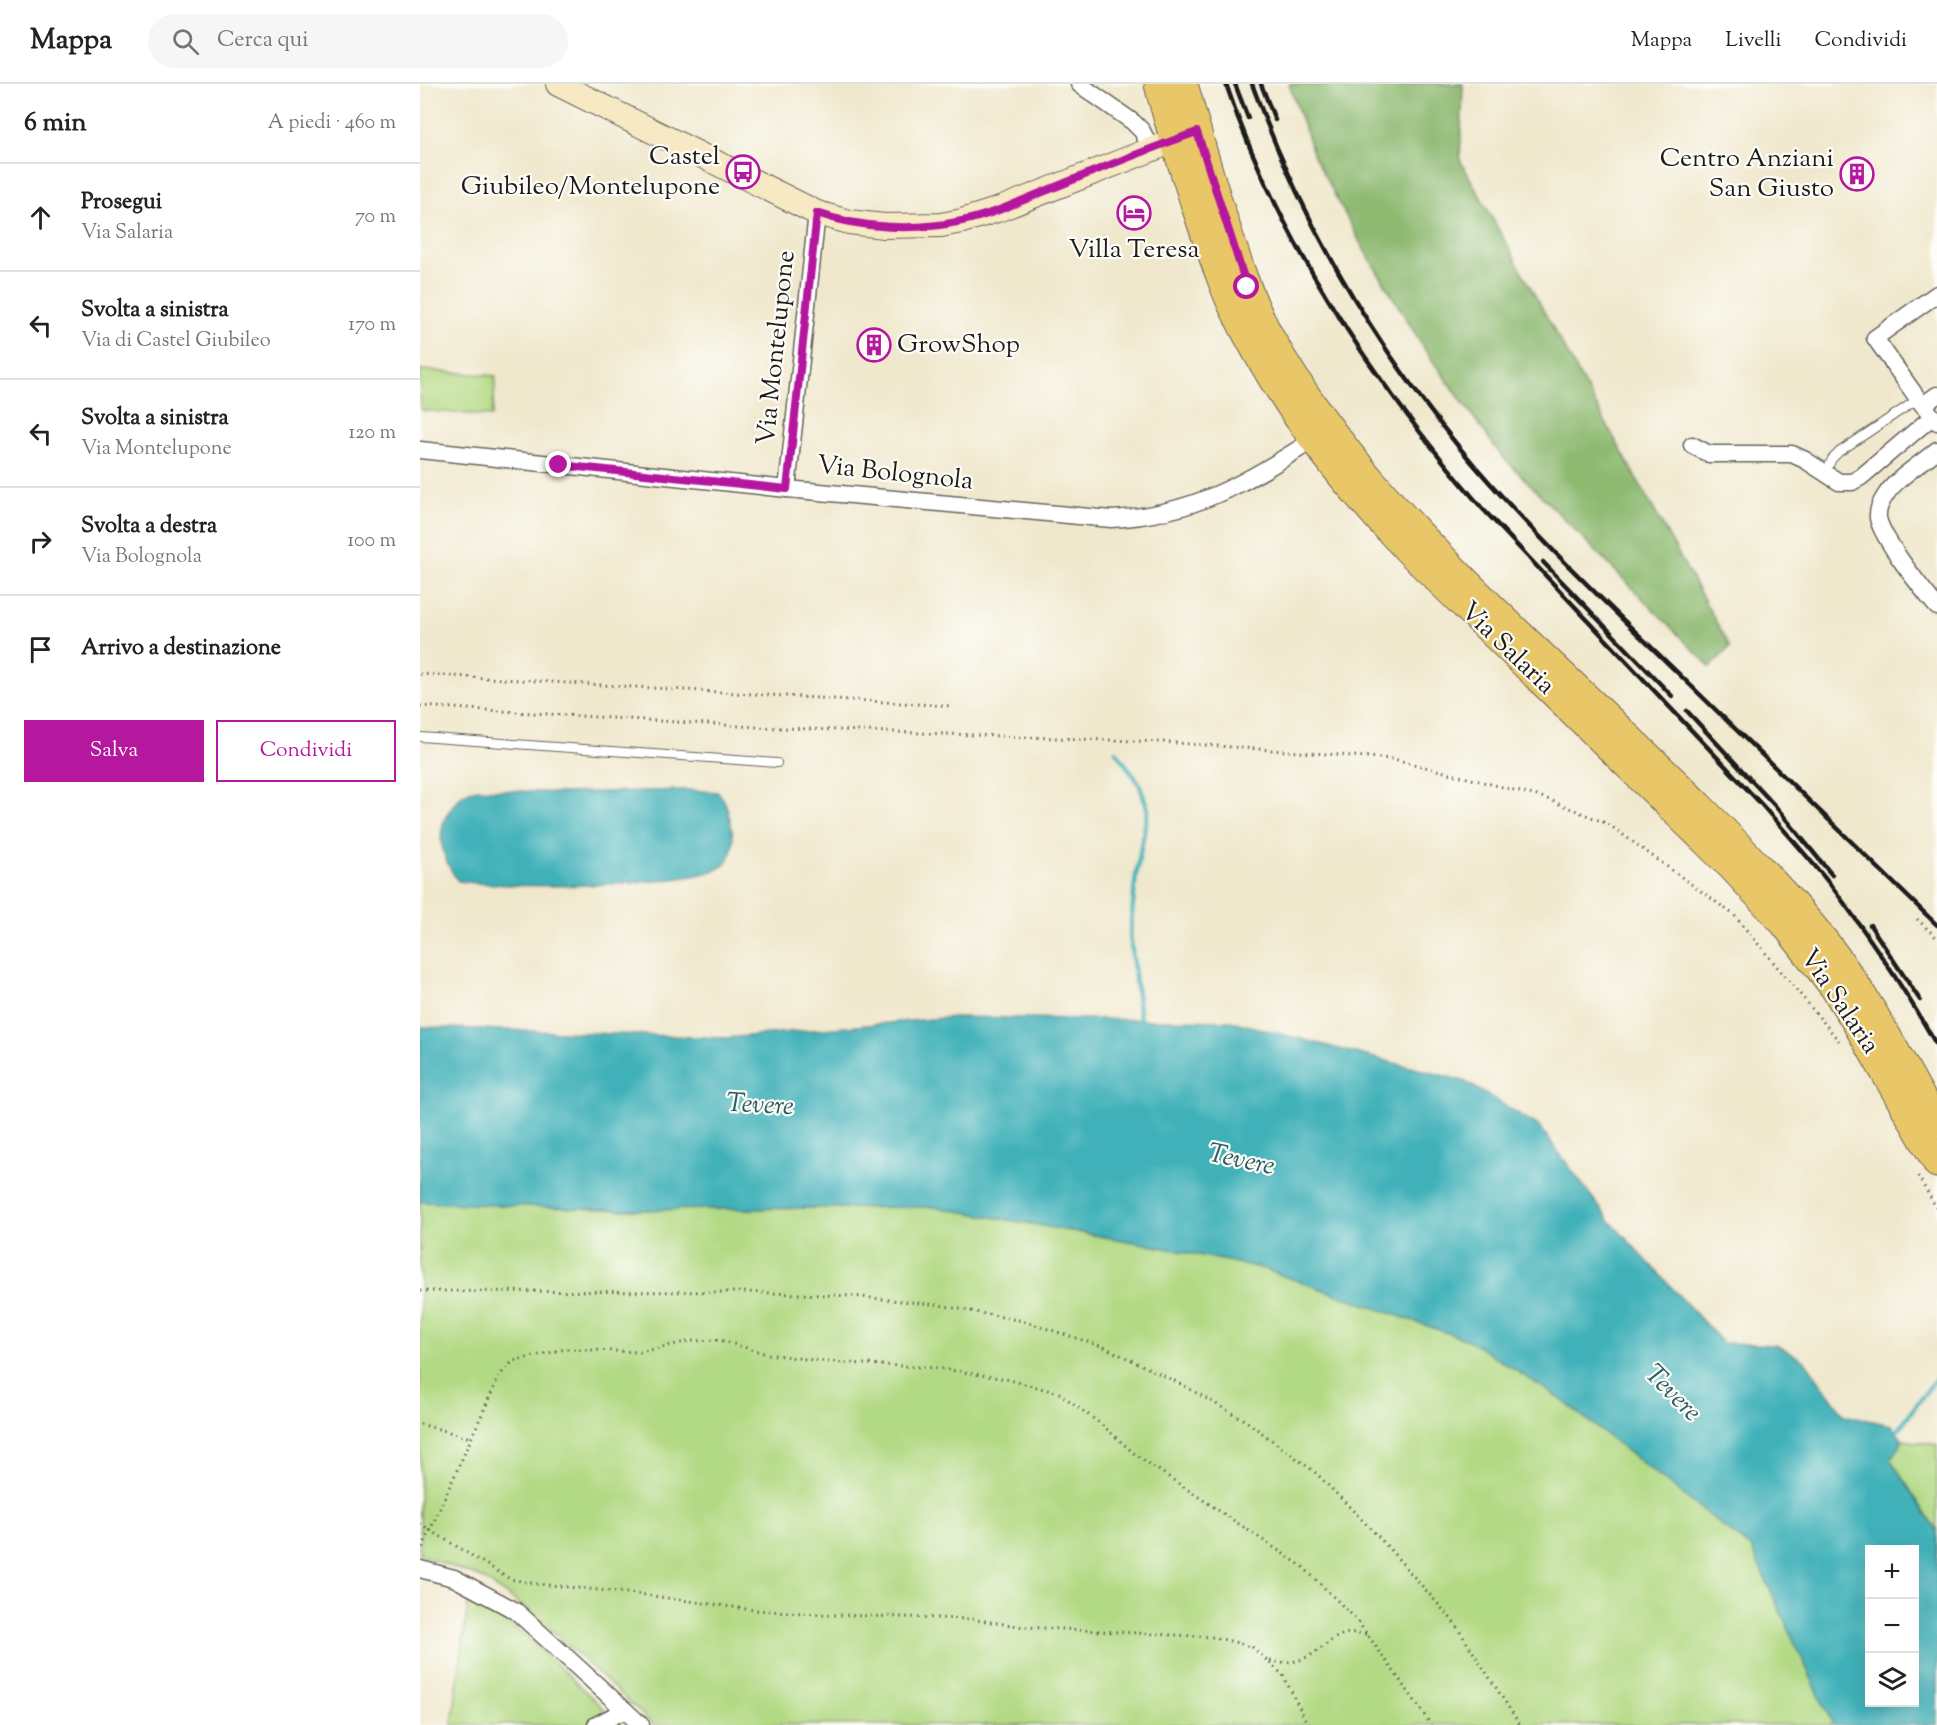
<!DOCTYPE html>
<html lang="it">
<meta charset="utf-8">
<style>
body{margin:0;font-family:"Sorts Mill Goudy",serif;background:#f6f6f6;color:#222}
.controls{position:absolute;right:18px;bottom:18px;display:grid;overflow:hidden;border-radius:0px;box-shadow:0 6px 24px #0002}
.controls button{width:54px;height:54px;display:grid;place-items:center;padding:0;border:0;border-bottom:2px solid #e0e0e0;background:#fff;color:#222;font:30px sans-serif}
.stop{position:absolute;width:18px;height:18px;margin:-14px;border:4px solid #b5179e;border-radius:50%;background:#fff}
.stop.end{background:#b5179e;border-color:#fff;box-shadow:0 2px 6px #0008}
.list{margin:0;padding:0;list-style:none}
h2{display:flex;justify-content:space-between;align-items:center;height:78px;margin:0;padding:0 24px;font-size:26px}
h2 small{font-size:20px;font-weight:400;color:#767676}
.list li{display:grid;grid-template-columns:39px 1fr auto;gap:18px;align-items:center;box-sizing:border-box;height:108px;padding:0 24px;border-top:2px solid #e0e0e0}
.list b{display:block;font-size:22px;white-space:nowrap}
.list p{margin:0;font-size:20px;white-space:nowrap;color:#767676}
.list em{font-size:20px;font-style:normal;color:#767676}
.actions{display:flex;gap:12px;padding:18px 24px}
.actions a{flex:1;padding:14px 0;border:2px solid #b5179e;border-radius:0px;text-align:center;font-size:21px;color:#b5179e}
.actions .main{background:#b5179e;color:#fff}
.icon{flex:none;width:33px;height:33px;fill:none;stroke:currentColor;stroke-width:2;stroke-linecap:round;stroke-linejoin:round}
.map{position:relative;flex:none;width:1517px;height:1641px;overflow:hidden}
header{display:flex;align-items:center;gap:36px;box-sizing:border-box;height:84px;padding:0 30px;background:#fff;border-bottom:2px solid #e0e0e0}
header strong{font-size:28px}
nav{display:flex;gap:33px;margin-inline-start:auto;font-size:21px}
.search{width:420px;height:54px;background:#f6f6f6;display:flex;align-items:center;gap:15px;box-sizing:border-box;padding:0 21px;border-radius:33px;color:#767676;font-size:22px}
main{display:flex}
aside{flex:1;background:#fff}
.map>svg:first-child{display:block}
</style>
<header>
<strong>Mappa</strong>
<div class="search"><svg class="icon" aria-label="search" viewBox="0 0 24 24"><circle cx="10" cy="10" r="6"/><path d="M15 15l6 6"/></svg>Cerca qui</div>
<nav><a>Mappa</a><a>Livelli</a><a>Condividi</a></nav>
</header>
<main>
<aside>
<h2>6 min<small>A piedi · 460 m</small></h2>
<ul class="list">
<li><svg class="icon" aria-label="ahead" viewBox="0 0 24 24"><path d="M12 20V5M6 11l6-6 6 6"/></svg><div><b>Prosegui</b><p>Via Salaria</p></div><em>70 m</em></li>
<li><svg class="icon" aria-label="left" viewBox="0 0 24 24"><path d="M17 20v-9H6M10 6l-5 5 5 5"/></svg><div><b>Svolta a sinistra</b><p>Via di Castel Giubileo</p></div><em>170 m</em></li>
<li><svg class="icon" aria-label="left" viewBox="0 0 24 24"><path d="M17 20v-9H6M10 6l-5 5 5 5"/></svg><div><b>Svolta a sinistra</b><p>Via Montelupone</p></div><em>120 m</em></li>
<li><svg class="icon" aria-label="right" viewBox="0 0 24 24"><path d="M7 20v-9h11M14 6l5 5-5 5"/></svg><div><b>Svolta a destra</b><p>Via Bolognola</p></div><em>100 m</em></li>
<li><svg class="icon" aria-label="arrive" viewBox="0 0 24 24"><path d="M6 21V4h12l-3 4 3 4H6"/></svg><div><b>Arrivo a destinazione</b></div></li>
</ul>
<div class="actions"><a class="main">Salva</a><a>Condividi</a></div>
</aside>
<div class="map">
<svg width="1517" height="1641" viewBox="0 0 1517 1641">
<rect width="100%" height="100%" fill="#fdfcf7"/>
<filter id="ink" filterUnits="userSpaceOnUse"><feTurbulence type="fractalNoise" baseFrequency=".0167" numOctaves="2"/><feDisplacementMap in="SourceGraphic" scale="12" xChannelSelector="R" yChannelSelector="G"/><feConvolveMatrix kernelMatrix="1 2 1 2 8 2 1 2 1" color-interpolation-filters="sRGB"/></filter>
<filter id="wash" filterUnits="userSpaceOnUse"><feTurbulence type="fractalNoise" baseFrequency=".008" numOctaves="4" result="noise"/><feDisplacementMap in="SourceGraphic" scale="24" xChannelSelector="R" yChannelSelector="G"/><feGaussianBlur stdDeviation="1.35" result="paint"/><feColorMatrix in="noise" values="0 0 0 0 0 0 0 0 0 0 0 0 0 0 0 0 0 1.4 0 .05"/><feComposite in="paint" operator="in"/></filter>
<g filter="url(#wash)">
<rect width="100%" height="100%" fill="#f0e8cd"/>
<g fill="#b2d983" stroke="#677a50" stroke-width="1.5">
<path d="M0 286 76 292 72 332 0 326Z"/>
<path d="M0 1117 205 1126 515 1123 720 1159 841 1184 1048 1256 1138 1313 1331 1464 1413 1641H234L115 1531 62 1494 0 1471Z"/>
<path d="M1483 1356 1517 1361V1448L1471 1376Z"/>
<path d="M49 1512 105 1551 201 1641H32Z"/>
</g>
<path fill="#8db971" stroke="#546a46" stroke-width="1.5" d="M869 0H1043L1040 76 1310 563 1290 583 1081 371 1007 269 943 164 894 72Z"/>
<g fill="#40b1b9" stroke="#2e666a" stroke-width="1.5" fill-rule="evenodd">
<path d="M58 705 140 709 267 706 298 708C308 719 309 732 312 746 314 758 313 776 301 783 286 792 248 796 230 797 165 803 102 804 38 797 22 775 13 747 32 723 40 712 45 707 58 705Z"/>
<path d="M534 933 811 937 1044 997 1119 1042 1189 1136 1303 1259 1356 1261 1385 1277 1424 1331 1471 1341 1483 1356 1471 1376 1517 1448V1641H1413L1331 1464 1138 1313 1048 1256 841 1184 720 1159 515 1123 205 1126 0 1118V943L307 954ZM1450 1466H1494V1618H1450Z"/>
</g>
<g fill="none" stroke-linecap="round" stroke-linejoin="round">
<g stroke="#40b1b9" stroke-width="4.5">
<path d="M696 667 719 699 728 726 716 791 710 850 720 935"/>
<path d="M1474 1351 1517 1293"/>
</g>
</g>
</g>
<g filter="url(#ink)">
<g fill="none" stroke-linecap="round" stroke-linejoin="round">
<defs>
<g id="lane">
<path d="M1405 390 1412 375 1419 368 1498 315"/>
<path d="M0 653 357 679"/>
</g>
<g id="street">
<path d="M659 0 713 38 722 47 731 65"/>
<path d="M1517 210 1455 254 1498 315 1517 338"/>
<path d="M1503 321 1517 311"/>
<path d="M1272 361 1289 370H1372L1385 376 1419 398H1432L1441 393 1512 333"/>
<path d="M0 366 367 405 691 435C773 431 825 399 893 356"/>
<path d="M1517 366C1502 379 1475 395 1465 412 1461 418 1457 426 1458 434 1462 455 1502 505 1517 523"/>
<path d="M367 405 397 129"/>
<path d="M0 1485 34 1494 96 1527 221 1641"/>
<path d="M176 1641 205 1626"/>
</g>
<path id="secondary" d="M138 0 397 129 429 138 464 142 521 141 542 137 580 125 771 50"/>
<g id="primary">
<path d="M738 0C748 41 762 81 775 122 786 155 797 188 811 220 855 312 917 394 988 467L1312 784 1364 840 1413 903 1434 936 1517 1080"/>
<path d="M764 0C777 46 790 93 805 138 818 178 831 218 851 254 915 368 1006 459 1099 549 1198 644 1302 737 1392 841 1443 901 1479 973 1517 1041"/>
</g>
</defs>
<use href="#lane" stroke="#66635a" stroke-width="10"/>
<use href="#street" stroke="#66635a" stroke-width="19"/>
<use href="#secondary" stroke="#66635a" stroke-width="26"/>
<use href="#primary" stroke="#66635a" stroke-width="29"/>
<g stroke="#66635a" stroke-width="3" stroke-dasharray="1.5 4.5" stroke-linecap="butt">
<path d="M0 590 531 622"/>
<path d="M0 622 336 643 743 658 974 675 1125 714 1188 740 1314 831 1419 957"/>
<path d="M1497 835 1517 854"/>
<path d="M1498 1092 1517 1125"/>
<path d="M0 1207 322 1208 433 1212 519 1221 603 1237 684 1263 759 1299 826 1337 896 1389 958 1452 1033 1537 1100 1641"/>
<path d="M0 1340 51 1354"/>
<path d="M0 1440 90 1495 118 1500 218 1510 334 1526 417 1531 550 1535 605 1543 793 1553 831 1562 863 1591 888 1641"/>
<path d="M0 1469 79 1292 93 1277 146 1265 220 1268 270 1257 300 1256 347 1270 409 1278 517 1284 586 1295 639 1309 682 1341 716 1371 883 1483 936 1535 995 1617 1011 1641"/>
<path d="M850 1577C863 1579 875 1579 887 1573 910 1562 915 1544 946 1550"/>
</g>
<use href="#lane" stroke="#fff" stroke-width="8"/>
<use href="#street" stroke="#fff" stroke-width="16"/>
<use href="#secondary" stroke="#f6e9c3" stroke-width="24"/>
<use href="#primary" stroke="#e9c769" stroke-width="27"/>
<g stroke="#1c1c1c" stroke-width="4.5">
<path d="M806 0C859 158 954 298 1061 423L1342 721C1368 751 1395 780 1419 812 1454 860 1488 910 1517 962"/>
<path d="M815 0 828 34"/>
<path d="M832 0C879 131 950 254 1038 362 1107 445 1187 520 1264 595 1349 677 1433 759 1517 841"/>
<path d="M841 0 855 36"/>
<path d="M1123 478 1252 612"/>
<path d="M1267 627 1356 723 1412 791"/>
<path d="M1450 841 1500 916"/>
</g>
</g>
</g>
<g fill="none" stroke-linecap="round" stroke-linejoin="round" filter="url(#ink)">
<path stroke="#b5179e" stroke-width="8" d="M139 381 367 405 397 129C441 145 497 147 542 137 572 131 600 117 628 106 677 86 727 65 777 48L827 203"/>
</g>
<defs>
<symbol id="bus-ring" viewBox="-11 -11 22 22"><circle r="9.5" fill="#fdfcf7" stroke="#b5179e" stroke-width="1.5"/><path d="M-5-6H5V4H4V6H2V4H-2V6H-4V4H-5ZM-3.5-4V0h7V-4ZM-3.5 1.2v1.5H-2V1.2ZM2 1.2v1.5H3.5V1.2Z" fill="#b5179e"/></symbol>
<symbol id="building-ring" viewBox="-11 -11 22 22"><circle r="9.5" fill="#fdfcf7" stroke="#b5179e" stroke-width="1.5"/><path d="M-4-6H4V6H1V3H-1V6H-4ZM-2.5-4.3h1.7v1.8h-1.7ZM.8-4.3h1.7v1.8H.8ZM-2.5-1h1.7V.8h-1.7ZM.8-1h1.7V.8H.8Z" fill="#b5179e"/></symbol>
<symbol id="hotel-ring" viewBox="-11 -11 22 22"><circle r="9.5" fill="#fdfcf7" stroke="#b5179e" stroke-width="1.5"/><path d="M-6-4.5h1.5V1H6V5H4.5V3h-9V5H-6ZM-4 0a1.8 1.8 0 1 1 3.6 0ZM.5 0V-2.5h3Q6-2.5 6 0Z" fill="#b5179e"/></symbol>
</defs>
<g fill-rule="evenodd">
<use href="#bus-ring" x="304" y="69" width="38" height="38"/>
<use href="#building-ring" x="1418" y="71" width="38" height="38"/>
<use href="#hotel-ring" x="695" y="110" width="38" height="38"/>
<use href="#building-ring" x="435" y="242" width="38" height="38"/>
</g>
<g text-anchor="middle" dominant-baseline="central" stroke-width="4.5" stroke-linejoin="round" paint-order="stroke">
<g font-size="26" fill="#1c1c1c" stroke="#fdfcf7" text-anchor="end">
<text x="300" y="73">Castel<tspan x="300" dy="30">Giubileo/Montelupone</tspan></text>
<text x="1414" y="75">Centro Anziani<tspan x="1414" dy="30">San Giusto</tspan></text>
<text x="714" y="166" text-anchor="middle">Villa Teresa</text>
<text x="477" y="261" text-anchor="start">GrowShop</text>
</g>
<g font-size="26" fill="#1c1c1c" stroke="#fdfcf7">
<text transform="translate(357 264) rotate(-84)">Via Montelupone</text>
<text transform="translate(475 390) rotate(6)">Via Bolognola</text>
<text transform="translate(1087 565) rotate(44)">Via Salaria</text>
<text transform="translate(1419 918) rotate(56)">Via Salaria</text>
</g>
<g font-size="27" font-style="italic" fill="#2c5f63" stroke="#fdfcf7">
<text transform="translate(340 1022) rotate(3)">Tevere</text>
<text transform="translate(821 1077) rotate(12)">Tevere</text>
<text transform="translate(1252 1310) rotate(45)">Tevere</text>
</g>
</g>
</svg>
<div class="controls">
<button>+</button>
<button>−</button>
<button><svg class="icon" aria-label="layers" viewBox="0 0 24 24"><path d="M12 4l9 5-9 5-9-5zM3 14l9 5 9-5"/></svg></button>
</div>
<div class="stop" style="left:827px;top:203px"></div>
<div class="stop end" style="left:139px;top:381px"></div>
</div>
</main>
